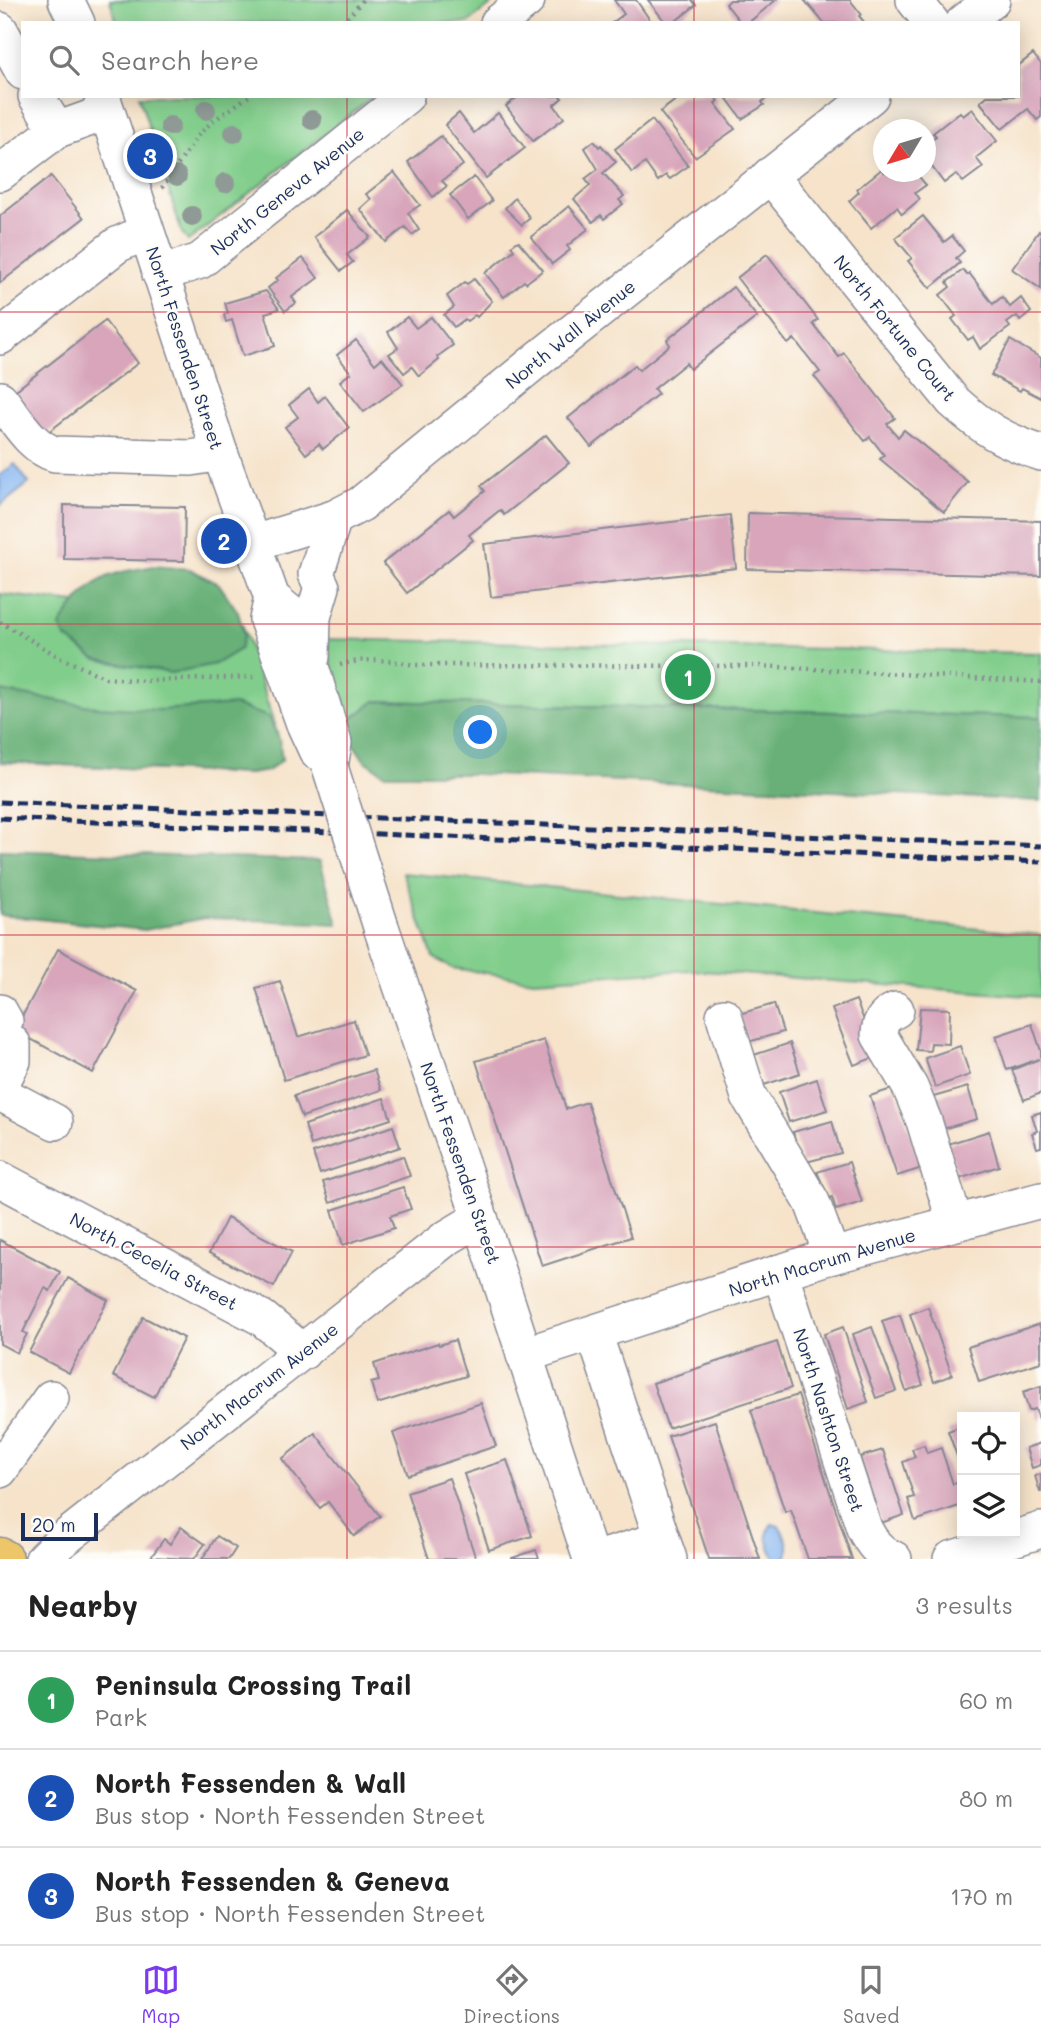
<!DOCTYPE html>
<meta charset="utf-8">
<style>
body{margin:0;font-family:Mali,sans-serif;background:#f2f2f2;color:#222}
.controls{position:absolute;right:21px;bottom:21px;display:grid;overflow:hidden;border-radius:0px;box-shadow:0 4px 18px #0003}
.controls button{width:63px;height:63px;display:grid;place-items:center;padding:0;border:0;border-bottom:2px solid #e0e0e0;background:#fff;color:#222;font:35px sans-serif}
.compass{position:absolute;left:873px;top:119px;width:63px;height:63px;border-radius:50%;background:#fff;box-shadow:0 4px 18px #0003;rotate:232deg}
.scale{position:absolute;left:21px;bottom:18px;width:77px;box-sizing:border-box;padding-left:7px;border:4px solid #1b2f5e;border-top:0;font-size:19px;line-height:24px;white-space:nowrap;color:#1b2f5e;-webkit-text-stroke:5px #fdfcf7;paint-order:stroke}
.you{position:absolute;left:481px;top:733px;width:24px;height:24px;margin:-18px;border:5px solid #fff;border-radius:50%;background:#1a73e8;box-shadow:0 0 0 10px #1a73e833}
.badge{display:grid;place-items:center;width:46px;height:46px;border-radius:50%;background:#7c3aed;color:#fff;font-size:23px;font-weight:700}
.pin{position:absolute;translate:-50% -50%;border:4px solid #fff;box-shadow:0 2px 7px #0006}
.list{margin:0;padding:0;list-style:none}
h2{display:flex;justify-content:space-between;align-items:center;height:91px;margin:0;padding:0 28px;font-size:30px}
h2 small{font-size:23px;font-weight:400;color:#767676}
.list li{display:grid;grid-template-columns:46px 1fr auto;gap:21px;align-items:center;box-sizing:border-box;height:98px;padding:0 28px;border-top:2px solid #e0e0e0}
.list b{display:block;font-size:26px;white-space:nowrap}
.list p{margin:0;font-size:23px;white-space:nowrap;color:#767676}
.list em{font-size:23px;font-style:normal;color:#767676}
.icon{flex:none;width:38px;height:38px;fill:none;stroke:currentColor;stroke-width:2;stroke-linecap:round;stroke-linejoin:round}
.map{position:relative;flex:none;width:1041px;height:1559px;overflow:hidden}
.search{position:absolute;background:#fff;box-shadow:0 4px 18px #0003;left:21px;right:21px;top:21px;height:77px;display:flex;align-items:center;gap:18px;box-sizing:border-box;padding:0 24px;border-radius:0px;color:#767676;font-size:26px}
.sheet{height:385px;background:#fff}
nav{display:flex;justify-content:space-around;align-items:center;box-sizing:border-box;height:98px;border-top:2px solid #e0e0e0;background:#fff;font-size:19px;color:#767676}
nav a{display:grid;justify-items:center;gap:4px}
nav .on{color:#7c3aed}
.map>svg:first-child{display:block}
</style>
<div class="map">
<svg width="1041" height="1559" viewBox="0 0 1041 1559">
<rect width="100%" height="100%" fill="#fdfcf7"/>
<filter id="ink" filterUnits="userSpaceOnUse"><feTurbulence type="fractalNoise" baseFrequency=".0143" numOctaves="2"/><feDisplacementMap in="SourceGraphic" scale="14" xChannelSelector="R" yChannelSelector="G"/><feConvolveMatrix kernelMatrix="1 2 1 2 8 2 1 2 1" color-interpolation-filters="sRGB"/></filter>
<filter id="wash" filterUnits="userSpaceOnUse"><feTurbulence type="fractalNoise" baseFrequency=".00686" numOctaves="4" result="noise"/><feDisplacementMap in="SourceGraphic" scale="28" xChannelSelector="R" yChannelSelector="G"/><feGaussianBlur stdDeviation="1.57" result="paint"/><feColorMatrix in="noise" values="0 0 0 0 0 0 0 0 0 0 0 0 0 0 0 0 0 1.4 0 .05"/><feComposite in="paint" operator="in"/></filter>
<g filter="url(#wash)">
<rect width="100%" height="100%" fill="#f6e3ca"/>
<g fill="#81cd8b" stroke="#4e7e74" stroke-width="2">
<path d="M110 0H497L468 23H117Z"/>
<path d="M139 96H374L188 241 182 233Z"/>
<path d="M0 594 242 623 279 739 282 760 267 771 249 774 0 762Z"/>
<path d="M323 639 1041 653V717L375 701 349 721Z"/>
<path d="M403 873 1041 935V997L690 970 534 980 452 968 433 957Z"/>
</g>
<g fill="#68b077" stroke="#42706a" stroke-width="2">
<path d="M153 566 190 569 219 584 238 612 244 634 240 649 215 664 171 673 95 659 65 637 60 626C73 605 90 581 115 574 127 570 141 569 153 566Z"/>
<path d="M0 691 96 707 158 710 234 705 269 717 279 739 282 760 267 771 249 774 0 762Z"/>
<path d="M375 701 1041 717V801L475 774H385L364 760 352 742 349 721Z"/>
<path d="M0 850 320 861 338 924 205 918 145 930 0 915Z"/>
</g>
<g fill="#86b6f1" stroke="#5072a8" stroke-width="2">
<path d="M15 464 29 483 0 506V475Z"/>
<path d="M772 1524 779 1526C786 1535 791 1548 786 1559H777C769 1549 763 1534 772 1524Z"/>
</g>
<g id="blocks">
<g fill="#d8a5bb">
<path d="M614 0H636L652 23H612L624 14Z"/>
<path d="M648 0H692L696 5 673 23H666Z"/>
<path d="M730 0H776L748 23H741L726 4Z"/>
<path d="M804 0H850L861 14 859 16 865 23H824Z"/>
<path d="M1033 54 1041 64V117L1037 120 1028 109 1002 129 980 102 987 96H1018V66Z"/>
<path d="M519 96H560L562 98 554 105 564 118 533 141 506 106Z"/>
<path d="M681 96H714L718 101 715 103 735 129 695 157 660 112Z"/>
<path d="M725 96H770L762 102 764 105 742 119Z"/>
<path d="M972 109 997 141 976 158 983 167 963 182 956 174 944 183 926 159V145L936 136 933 133 960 112 963 116Z"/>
<path d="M459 113 474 133 498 113 525 148 486 178 445 125Z"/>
<path d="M652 120 688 166 670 179 666 175 658 181 645 163 632 173 615 149Z"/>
<path d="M441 136 463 165 442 181 447 186 433 197 408 162Z"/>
<path d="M594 141 599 147 601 145 616 162 603 173 624 196 619 200 623 204 604 219 601 215 593 222 574 199 590 185 585 179 598 169 585 148Z"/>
<path d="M883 168V172H915L926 185 915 193 920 199 902 214 897 207 871 228 849 201 859 192 857 189Z"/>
<path d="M394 172 420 205 408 213 419 230 412 235 405 227 386 242 360 209 371 199 366 194Z"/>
<path d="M51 176 84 218 0 283V216Z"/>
<path d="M474 177 492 201 468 219 450 195Z"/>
<path d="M515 198 530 218 522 225 505 208Z"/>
<path d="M569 206 588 229 567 246 570 250 552 264 531 237Z"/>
<path d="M347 210 370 237 347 255 353 262 341 271 314 237Z"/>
<path d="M923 216 944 242 952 236 964 251 956 258 960 263 930 288 908 261 912 258 895 238Z"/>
<path d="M1039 231 1041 232V289L1012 269Z"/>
<path d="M518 241 543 270 526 283 524 281 504 297 485 273 514 250 511 246Z"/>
<path d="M767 254 818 320 813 324 839 357 844 353 895 418 887 424 898 437 904 430 968 482 944 512 880 459 884 455 870 437 865 441 814 376 820 372 794 339 788 344 737 278Z"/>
<path d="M303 258 318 278 292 297 296 303 285 311 268 288 278 280 276 278Z"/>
<path d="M963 270 967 275 969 273 993 304 1002 297 1010 307 1021 298 1031 312 1020 321 1017 316 1007 323 1010 327 980 349 973 337 968 340 952 319 956 316 940 295 950 287 947 282Z"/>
<path d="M474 279 492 301 477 317 475 315 467 321 465 319 454 327 444 315 454 307 447 296 465 282 467 284Z"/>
<path d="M733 287 757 317 690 369 686 363 654 389 658 394 591 447 568 418 635 365 639 370 670 345 667 340Z"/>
<path d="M266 291 279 309 265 313 275 346 243 356 232 320 226 322 224 315 228 313 225 303Z"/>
<path d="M407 317 416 328 431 317 453 345 437 357 439 360 419 376 412 367 404 373 389 354 398 348 388 332Z"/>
<path d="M105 321 138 363 43 436 11 394Z"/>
<path d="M356 340 375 364 382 358 403 384 364 412 340 381 351 373 337 355Z"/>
<path d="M1010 340 1041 358V398L1022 388 1020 391 991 375Z"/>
<path d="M309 389 318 402 325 396 349 428 323 449 319 444 306 454 285 427 298 417 289 405Z"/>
<path d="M546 435 569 463 504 515 500 510 469 535 473 540 407 593 383 563 449 510 454 516 485 491 481 486Z"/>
<path d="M64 505 185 507 184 561 64 559Z"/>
<path d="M748 513 1041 521V576L747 569Z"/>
<path d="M730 515 736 568 491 597 484 544Z"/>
<path d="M58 949 137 991 93 1073 29 1038 8 1046 0 1023 23 1015Z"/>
<path d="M280 981 298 1037 354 1020 365 1055 284 1080 256 988Z"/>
<path d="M856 1000 878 1056 854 1065 832 1009Z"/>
<path d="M774 1004 783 1032 748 1042 739 1014Z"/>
<path d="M920 1008 950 1009 949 1044 931 1043 930 1051 916 1050Z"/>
<path d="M1032 1024 1041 1051V1093L1024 1100 1012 1070 1039 1059 1007 1070 996 1036Z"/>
<path d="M544 1040 566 1109 587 1102 631 1237 542 1266 476 1061Z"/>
<path d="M790 1043 800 1073 764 1085 754 1055Z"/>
<path d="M960 1046 970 1075 935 1087 925 1058Z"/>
<path d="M374 1070 381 1090 302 1117 294 1096Z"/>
<path d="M817 1079 827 1110 789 1122 779 1092Z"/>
<path d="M968 1087 977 1119 939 1130 930 1098Z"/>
<path d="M895 1088 922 1168 897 1176 870 1096Z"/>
<path d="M384 1098 391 1119 311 1145 305 1125Z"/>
<path d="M1041 1112V1147L1037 1148 1032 1133 1037 1131 1032 1115Z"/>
<path d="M832 1121 841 1153 802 1163 793 1132Z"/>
<path d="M393 1126 400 1147 320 1174 313 1153Z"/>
<path d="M989 1131 999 1166 959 1179 948 1144Z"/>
<path d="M403 1156 410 1176 330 1203 323 1182Z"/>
<path d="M849 1162 862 1202 836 1210 832 1197 829 1198 817 1172Z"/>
<path d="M403 1187 411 1209 390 1216 394 1228 343 1245 332 1210Z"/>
<path d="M227 1218 292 1252 274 1287 209 1253Z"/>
<path d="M0 1240 60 1272 50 1291 45 1288 23 1332 27 1334 17 1353 0 1344Z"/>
<path d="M68 1278 108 1300 69 1373 29 1352Z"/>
<path d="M928 1307 952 1375 934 1382 910 1314Z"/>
<path d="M900 1315 923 1385 906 1391 882 1321Z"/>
<path d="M143 1317 184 1338 154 1397 113 1376Z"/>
<path d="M1039 1324 1041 1331V1362L979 1382 968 1347Z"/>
<path d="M843 1327 868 1402 848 1409 824 1334Z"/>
<path d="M872 1327 896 1391 876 1398 853 1334Z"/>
<path d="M455 1340 466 1376 377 1404 371 1383 379 1381 374 1364 438 1343 439 1345Z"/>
<path d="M777 1342 791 1388 668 1428 653 1383Z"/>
<path d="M1041 1386V1424L1035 1409 1029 1411 1023 1392Z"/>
<path d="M798 1395 852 1559H808L791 1510 785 1512 751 1410Z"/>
<path d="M481 1403 496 1446 408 1475 393 1433Z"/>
<path d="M715 1421 760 1559H709L668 1436Z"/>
<path d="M962 1426V1470L948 1431Z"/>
<path d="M315 1433 380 1516 354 1536 328 1502 320 1508 282 1459Z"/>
<path d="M1041 1443V1465L1032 1468 1026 1448Z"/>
<path d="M924 1445 927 1453 941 1448 953 1484 959 1482 962 1492V1505L915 1521 908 1499 914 1497 903 1462 915 1457 912 1449Z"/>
<path d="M883 1450 904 1515 881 1523 860 1457Z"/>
<path d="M507 1460 532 1536 489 1550 464 1474Z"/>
<path d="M1041 1474V1492H1040L1035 1476Z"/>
<path d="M449 1478 476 1559H429L422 1538 407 1492Z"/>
<path d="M181 1527 205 1544 194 1559 151 1557 164 1539 170 1544Z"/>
<path d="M217 1536 236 1548 229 1559H202Z"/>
<path d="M536 1550 539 1559H512V1558Z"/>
</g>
</g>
</g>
<g filter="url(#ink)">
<use href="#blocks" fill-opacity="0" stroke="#888994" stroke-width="2"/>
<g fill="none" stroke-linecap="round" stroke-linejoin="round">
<defs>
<g id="minor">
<path d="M66 0 77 23"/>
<path d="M914 0 932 23"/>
<path d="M498 23 527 0"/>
<path d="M963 23 992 0"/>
<path d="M0 30 23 72"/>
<path d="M36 96 57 130"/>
<path d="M102 96 220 453 272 598 291 614 312 670 334 743 330 767"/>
<path d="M0 173 57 130 107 112"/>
<path d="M770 175 953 401C983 428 1002 440 1041 453"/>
<path d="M160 274 200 261 406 96"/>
<path d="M0 337 117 245 146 232"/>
<path d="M0 399C16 419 31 447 55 454L191 458 220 453"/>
<path d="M254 543 334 518 361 504 537 360 871 96"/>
<path d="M272 598 267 620 304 724 317 752"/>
<path d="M312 657 313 617 322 587 316 574 334 518"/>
<path d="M381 927 480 1218 591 1559"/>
<path d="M896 1010C885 1015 879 1022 879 1035L910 1087 924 1121 955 1223"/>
<path d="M0 1012 5 1021"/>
<path d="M724 1016 749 1097 812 1202 832 1256"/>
<path d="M0 1086 13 1061V1044"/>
<path d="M0 1093 55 1122"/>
<path d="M0 1179 262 1318 303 1352"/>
<path d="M780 1272 864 1528C871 1542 879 1553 894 1559"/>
<path d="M594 1333 662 1539"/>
<path d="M524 1355 821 1259 1041 1200"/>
<path d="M0 1470 51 1398"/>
<path d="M43 1559 60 1542 445 1239 480 1218"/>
<path d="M598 1559 662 1539 669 1559"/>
<path d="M951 1559 1041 1530"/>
</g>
<path id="major" d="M0 1557 4 1559"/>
</defs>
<use href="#minor" stroke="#888994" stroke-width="38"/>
<use href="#major" stroke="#888994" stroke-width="41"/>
<g stroke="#888994" stroke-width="4.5" stroke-dasharray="2 5" stroke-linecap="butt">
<path d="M343 23 363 0"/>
<path d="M162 188 199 134 213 121 249 96"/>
<path d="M0 622 61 658 106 678 144 681 255 677"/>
<path d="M340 665C367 657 388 660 415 665L761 666 1041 682"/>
</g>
<use href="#minor" stroke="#fff" stroke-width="35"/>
<use href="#major" stroke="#ecc669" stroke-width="38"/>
<g stroke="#1b2f5e" stroke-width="5" stroke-dasharray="10 5" stroke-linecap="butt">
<path d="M0 802 1041 846"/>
<path d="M0 818 1041 862"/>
</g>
<defs>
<path id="minor-bridge" d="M330 767 381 927"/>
</defs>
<use href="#minor-bridge" stroke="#888994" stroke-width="38" stroke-linecap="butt"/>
<use href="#minor-bridge" stroke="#fff" stroke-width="35"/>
</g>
<g fill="#8f9a96">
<circle cx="206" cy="110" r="10"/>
<circle cx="312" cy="120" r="10"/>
<circle cx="170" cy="126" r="10"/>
<circle cx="234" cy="133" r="10"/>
<circle cx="177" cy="176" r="10"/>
<circle cx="225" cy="183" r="10"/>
<circle cx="192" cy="216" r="10"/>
</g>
</g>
<path fill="none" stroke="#d1495b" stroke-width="2" stroke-opacity="0.55" d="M347 0V23M694 0V23M347 96V1559M694 96V1559M0 312H1041M0 624H1041M0 935H1041M0 1247H1041"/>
<g text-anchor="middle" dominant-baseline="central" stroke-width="5" stroke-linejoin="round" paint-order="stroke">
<g font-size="18" fill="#1b2f5e" stroke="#fdfcf7">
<text transform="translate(287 191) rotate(-39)">North Geneva Avenue</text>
<text transform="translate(895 328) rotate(51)">North Fortune Court</text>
<text transform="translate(570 334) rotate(-39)">North Wall Avenue</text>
<text transform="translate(185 348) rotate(72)">North Fessenden Street</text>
<text transform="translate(461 1163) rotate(71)">North Fessenden Street</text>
<text transform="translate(154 1261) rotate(28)">North Cecelia Street</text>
<text transform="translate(822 1262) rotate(-17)">North Macrum Avenue</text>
<text transform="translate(259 1386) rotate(-38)">North Macrum Avenue</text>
<text transform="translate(829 1420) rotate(72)">North Nashton Street</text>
</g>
</g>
</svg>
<div class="controls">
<button><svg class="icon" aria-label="locate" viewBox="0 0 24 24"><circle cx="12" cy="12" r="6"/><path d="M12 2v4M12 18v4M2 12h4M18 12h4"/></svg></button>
<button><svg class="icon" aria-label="layers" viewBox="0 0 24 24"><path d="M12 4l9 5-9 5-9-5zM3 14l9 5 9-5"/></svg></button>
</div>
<svg class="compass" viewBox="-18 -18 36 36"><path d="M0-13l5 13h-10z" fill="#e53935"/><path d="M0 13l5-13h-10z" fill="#767676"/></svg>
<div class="scale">20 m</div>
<div class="you"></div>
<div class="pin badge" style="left:688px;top:677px;background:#2e9e5b">1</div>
<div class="pin badge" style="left:224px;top:541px;background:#1a4fb4">2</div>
<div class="pin badge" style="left:150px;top:156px;background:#1a4fb4">3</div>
<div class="search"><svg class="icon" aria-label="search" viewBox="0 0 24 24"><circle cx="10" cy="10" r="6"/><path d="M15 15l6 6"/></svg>Search here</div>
</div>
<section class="sheet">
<h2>Nearby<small>3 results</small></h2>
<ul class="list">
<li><span class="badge" style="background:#2e9e5b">1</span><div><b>Peninsula Crossing Trail</b><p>Park</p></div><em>60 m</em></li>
<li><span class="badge" style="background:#1a4fb4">2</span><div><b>North Fessenden &amp; Wall</b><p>Bus stop · North Fessenden Street</p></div><em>80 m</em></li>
<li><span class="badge" style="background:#1a4fb4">3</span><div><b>North Fessenden &amp; Geneva</b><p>Bus stop · North Fessenden Street</p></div><em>170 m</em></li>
</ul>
</section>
<nav>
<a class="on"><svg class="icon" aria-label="map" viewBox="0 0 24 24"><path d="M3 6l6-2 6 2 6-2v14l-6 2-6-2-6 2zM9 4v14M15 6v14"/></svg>Map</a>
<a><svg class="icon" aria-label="directions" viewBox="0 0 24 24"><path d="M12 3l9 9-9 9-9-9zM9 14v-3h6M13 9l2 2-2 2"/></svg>Directions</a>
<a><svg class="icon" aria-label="saved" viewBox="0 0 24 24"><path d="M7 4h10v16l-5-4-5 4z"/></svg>Saved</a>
</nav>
